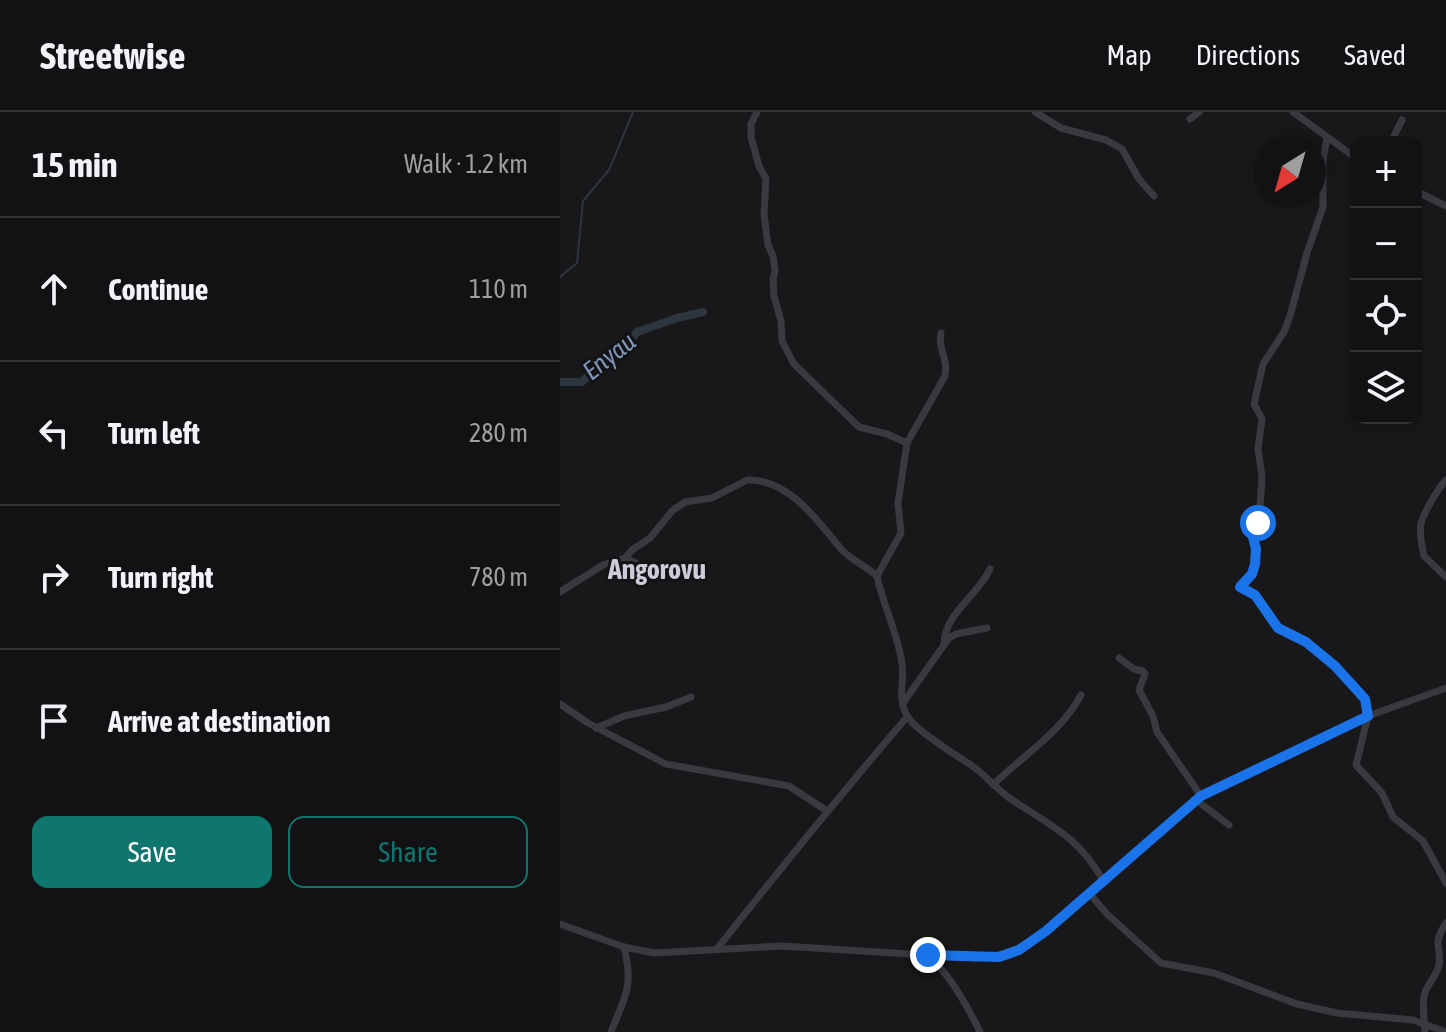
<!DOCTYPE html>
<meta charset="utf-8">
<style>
body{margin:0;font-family:"Asap Condensed",sans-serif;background:#1b1b1d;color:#f1f3f6}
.controls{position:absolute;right:24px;top:24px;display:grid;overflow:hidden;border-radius:16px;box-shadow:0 4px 12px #0003}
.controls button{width:72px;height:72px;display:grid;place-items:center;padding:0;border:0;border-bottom:2px solid #313234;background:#121214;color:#f1f3f6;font:40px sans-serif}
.compass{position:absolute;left:694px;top:24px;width:72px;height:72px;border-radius:50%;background:#121214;box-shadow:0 4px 12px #0003;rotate:217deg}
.stop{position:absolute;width:24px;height:24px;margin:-18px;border:6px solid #1a73e8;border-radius:50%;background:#fff}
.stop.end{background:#1a73e8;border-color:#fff;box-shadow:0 2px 8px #0008}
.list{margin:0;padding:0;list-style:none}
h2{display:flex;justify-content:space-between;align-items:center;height:104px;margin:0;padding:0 32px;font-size:34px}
h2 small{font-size:26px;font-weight:400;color:#9c9ea0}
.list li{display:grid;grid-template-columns:52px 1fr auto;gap:24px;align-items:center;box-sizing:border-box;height:144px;padding:0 32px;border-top:2px solid #313234}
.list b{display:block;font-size:30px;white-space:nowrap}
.list em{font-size:26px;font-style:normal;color:#9c9ea0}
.actions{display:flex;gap:16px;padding:24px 32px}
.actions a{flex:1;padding:18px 0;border:2px solid #0f766e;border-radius:16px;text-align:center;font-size:28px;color:#0f766e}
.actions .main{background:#0f766e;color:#fff}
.icon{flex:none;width:44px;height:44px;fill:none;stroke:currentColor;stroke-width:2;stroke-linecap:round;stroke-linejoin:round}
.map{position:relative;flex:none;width:886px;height:920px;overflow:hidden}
header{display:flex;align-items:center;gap:48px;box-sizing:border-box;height:112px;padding:0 40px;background:#121214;border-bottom:2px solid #313234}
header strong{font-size:38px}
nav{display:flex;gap:44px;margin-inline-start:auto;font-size:28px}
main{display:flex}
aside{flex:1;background:#121214}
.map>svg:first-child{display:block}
</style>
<header>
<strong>Streetwise</strong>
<nav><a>Map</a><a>Directions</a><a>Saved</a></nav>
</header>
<main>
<aside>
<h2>15 min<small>Walk · 1.2 km</small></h2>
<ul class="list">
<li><svg class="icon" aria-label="ahead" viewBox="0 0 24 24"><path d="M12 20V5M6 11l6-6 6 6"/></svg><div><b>Continue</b></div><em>110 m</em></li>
<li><svg class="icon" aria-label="left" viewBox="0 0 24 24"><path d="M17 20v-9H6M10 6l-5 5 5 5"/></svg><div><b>Turn left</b></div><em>280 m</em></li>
<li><svg class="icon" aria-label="right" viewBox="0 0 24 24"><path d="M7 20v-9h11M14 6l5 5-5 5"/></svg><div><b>Turn right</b></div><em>780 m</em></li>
<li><svg class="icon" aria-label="arrive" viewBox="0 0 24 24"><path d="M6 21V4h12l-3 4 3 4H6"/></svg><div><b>Arrive at destination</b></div></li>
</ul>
<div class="actions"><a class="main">Save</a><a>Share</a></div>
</aside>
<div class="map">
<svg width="886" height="920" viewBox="0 0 886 920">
<rect width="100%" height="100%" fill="#18181a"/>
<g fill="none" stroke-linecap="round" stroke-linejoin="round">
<path stroke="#2d353f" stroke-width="2" d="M0 165 17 151 23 89 49 58 73 0"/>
<path stroke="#2d353f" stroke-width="8" d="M0 270H22L45 245 66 234 77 220 117 206 143 200"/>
<g stroke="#393940" stroke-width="7">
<path d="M197 0 191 12V25L199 54 206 67 204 102 208 133 213 144 215 159 213 167 214 184 221 209 222 229 234 252 299 315 327 322 347 331 338 391 341 421 317 464"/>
<path d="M475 0 501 16 546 28 562 37 579 67 594 84"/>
<path d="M733 0 796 46"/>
<path d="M630 7 639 0"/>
<path d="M767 26 763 48V95L747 141 730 204 724 220 703 252 694 292 702 307 698 337 702 365 699 408 692 421C695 433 700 449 692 460 689 466 683 470 680 475L695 483 718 516 732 521 761 541 805 587 808 604 796 653 822 681 833 705 863 729 886 771"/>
<path d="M831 30 842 8"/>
<path d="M856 79 886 94"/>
<path d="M347 331 385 264C389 247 377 237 381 221"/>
<path d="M886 368C878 376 863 402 861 412 859 421 862 435 864 444L886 465"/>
<path d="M65 446 99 462"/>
<path d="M0 480 43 453 65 446 72 438 90 426 112 399 125 390 152 386 187 368C228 366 258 409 281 437 291 448 306 454 317 464 323 494 338 521 342 552 345 571 336 586 348 605 355 618 397 644 411 653 425 663 435 675 448 685 490 714 516 722 543 768"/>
<path d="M384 532C385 500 418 484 430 457"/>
<path d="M559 546 574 557 583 559 585 562 579 578 593 604 597 620 641 684"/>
<path d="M343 591 389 526 396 522 427 516"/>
<path d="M0 592 28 611 106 652 229 674 267 699"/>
<path d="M36 616 64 604 106 595 131 585"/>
<path d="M433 673C463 643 500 622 521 583"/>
<path d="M636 688 669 713"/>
<path d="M529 781 547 802 601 851 654 861 737 892 777 901 853 908 886 920"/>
<path d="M0 812 64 835 94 841 222 834 414 846C447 844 460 837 486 819L641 684 808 604 886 576"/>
<path d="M157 837C219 758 282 681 347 605"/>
<path d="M368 843C390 863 407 893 420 920"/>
<path d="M51 920C65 884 74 876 64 835"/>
<path d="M865 920C865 906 860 889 867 876 871 868 877 862 879 853 882 833 871 834 886 811"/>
</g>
</g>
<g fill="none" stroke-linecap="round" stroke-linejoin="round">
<path stroke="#1a73e8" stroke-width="10" d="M368 843 439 845 459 838 486 819 641 684 808 604 805 587 775 554 746 530 718 516 695 483 680 475 692 462 695 452 696 437 692 421 698 411"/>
</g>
<g text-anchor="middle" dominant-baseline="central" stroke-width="6" stroke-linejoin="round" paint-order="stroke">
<g font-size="26" font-style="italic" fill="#7e96b8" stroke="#131315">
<text transform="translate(49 244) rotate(-38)">Enyau</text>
</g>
<g font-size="28" font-weight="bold" fill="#cbccd7" stroke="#131315">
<text x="97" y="457">Angorovu</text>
</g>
</g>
</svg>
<div class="controls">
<button>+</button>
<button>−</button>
<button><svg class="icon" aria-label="locate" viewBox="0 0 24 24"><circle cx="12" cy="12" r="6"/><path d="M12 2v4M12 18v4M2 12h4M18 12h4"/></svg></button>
<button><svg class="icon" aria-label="layers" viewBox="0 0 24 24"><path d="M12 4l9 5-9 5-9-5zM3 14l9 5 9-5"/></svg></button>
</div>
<svg class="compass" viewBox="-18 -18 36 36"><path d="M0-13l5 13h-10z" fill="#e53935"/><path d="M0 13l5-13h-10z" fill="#9c9ea0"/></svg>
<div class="stop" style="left:698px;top:411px"></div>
<div class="stop end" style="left:368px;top:843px"></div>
</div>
</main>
